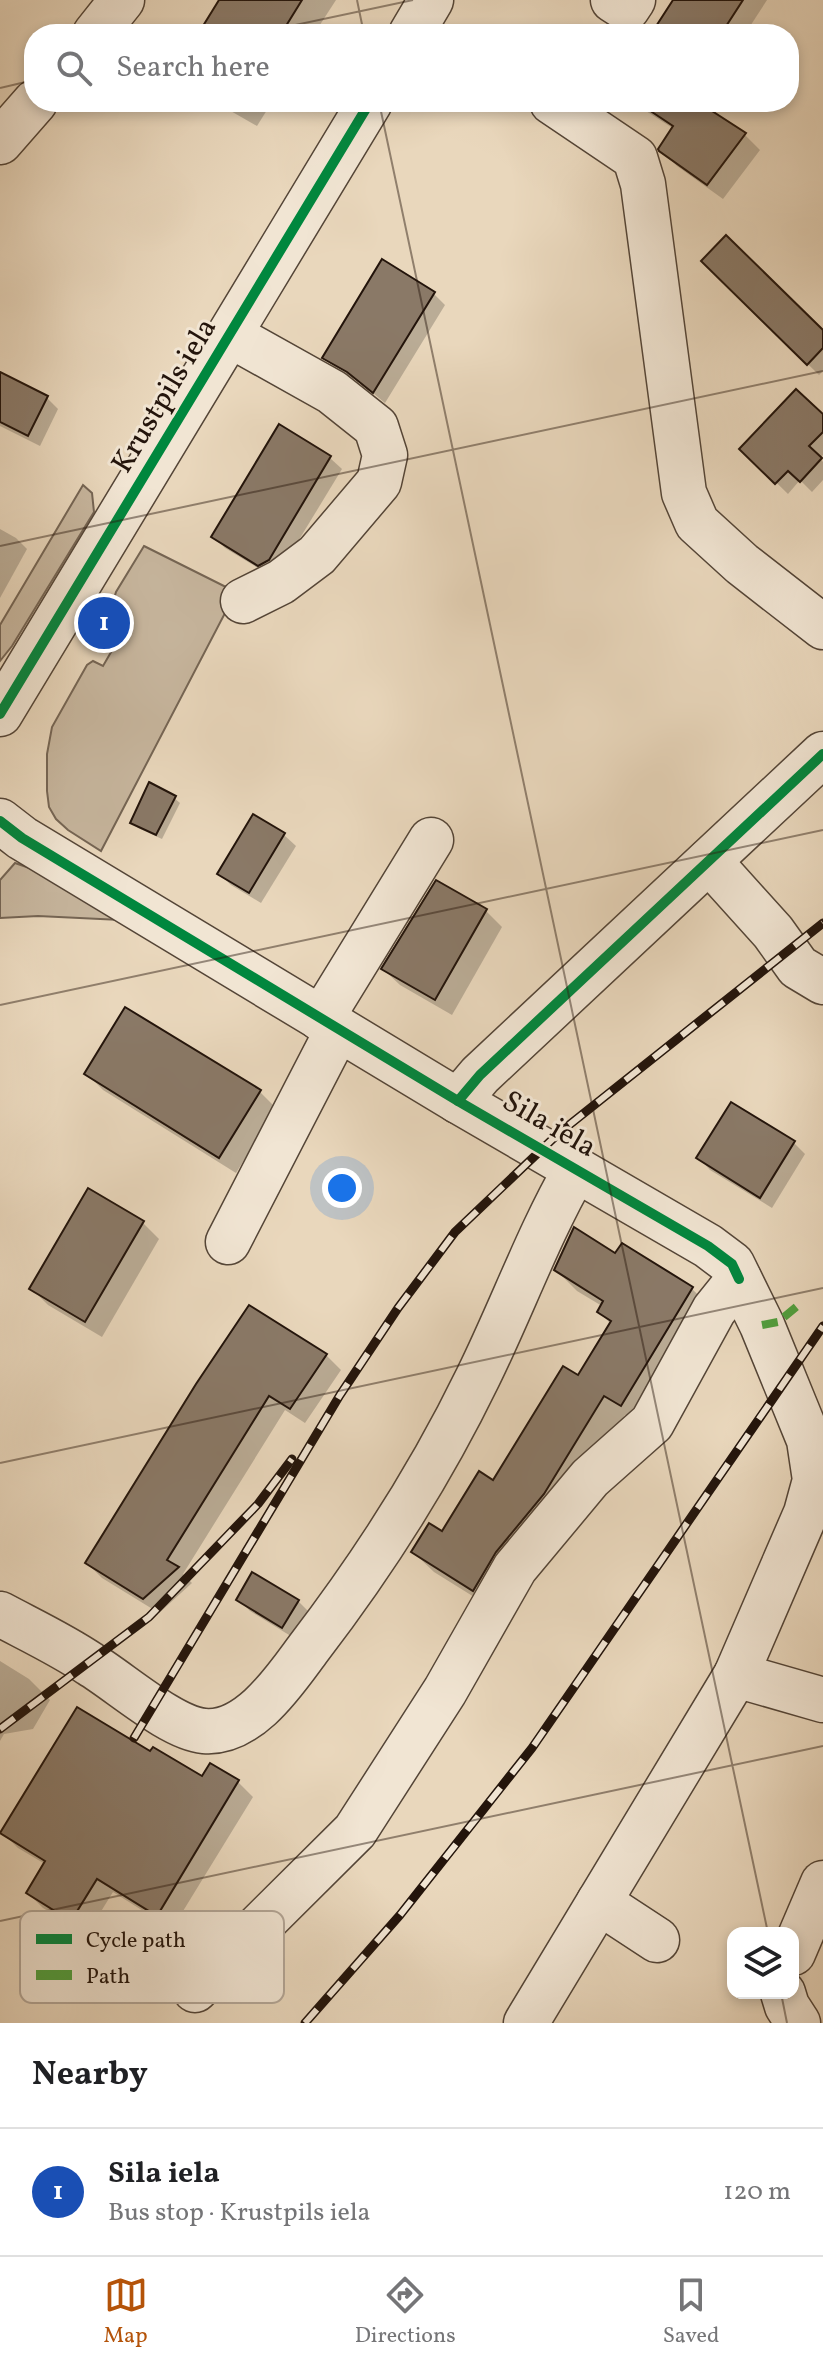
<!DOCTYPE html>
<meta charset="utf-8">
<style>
body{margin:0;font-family:Vollkorn,serif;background:#f6f6f6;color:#202124}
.controls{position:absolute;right:24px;bottom:24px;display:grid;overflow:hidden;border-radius:16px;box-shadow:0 4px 12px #0003}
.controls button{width:72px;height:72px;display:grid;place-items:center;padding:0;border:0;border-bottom:2px solid #e0e0e0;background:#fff;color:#202124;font:40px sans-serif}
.you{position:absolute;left:342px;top:1188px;width:28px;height:28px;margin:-20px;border:6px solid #fff;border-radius:50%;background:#1a73e8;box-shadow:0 0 0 12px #1a73e833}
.badge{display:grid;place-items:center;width:52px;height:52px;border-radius:50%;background:#b45309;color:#fff;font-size:26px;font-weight:700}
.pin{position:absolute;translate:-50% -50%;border:4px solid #fff;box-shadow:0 2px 8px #0006}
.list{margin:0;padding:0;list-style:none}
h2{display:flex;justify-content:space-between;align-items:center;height:104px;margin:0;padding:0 32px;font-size:34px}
h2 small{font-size:26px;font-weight:400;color:#757577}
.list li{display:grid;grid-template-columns:52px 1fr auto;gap:24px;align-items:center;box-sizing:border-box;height:128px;padding:0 32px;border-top:2px solid #e0e0e0}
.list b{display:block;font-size:30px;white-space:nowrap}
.list p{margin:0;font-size:26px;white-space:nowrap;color:#757577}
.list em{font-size:26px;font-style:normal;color:#757577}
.icon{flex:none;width:44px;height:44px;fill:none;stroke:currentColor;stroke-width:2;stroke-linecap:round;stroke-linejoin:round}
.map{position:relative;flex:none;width:823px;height:2023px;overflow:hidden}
.search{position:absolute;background:#fff;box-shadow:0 4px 12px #0003;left:24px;right:24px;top:24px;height:88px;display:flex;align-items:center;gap:20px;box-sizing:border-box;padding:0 28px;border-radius:32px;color:#757577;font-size:30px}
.sheet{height:232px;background:#fff}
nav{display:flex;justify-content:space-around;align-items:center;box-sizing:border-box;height:112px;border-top:2px solid #e0e0e0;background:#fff;font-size:22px;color:#757577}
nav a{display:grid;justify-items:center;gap:4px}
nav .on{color:#b45309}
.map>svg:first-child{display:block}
</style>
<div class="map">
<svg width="823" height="2023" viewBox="0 0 823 2023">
<rect width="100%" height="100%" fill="#e9d7bc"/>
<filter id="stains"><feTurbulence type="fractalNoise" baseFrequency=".0025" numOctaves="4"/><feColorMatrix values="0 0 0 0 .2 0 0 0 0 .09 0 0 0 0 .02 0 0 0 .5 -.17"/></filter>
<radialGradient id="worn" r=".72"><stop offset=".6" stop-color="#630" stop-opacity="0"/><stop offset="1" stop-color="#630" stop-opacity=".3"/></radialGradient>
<g fill="#c7b69e" stroke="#756554" stroke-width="2">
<path d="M83 485 92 493 94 512 12 646 0 661V625Z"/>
<path d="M144 546 236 592 101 851 68 830 56 819 49 807 47 791V754L52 727 87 665 93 661 103 666 129 621 111 609 116 592Z"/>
<path d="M15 863 38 871 121 920 38 916 0 918V880Z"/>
</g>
<g fill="#0003">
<path d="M222 0H336L314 34H200Z"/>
<path d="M675 0H767L745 34H653Z"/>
<path d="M215 102H272L257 126Z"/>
<path d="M632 102H702L700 105 745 135 760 150 723 199 677 166 661 150 674 129Z"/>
<path d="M703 261 823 333V371L819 375Z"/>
<path d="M382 262 434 294 445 305 385 403 361 383 335 368 324 357Z"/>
<path d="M0 374 47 398 58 409 40 446 0 426Z"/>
<path d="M823 417V455L820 458 823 462V480L812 492 800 480 788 494 742 449Z"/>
<path d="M280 427 330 458 342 469 280 571 271 576 225 548 214 537Z"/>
<path d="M0 529 16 538 27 549 0 598Z"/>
<path d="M174 798 180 803 162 839 138 828 132 823Z"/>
<path d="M254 817 284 835 296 846 261 903 231 885 219 874Z"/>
<path d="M486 911 502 927 452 1015 400 985 383 969Z"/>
<path d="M86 1073 260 1092 276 1108 236 1173 103 1090Z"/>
<path d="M794 1143 805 1154 772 1208 710 1170 699 1158Z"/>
<path d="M89 1191 143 1223 159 1239 102 1337 48 1305 31 1288Z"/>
<path d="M622 1246 692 1289 713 1309 642 1425 625 1415 564 1515 495 1610 434 1572 413 1552 443 1534 493 1482 579 1377 611 1324 599 1312 602 1306 577 1291 556 1270 616 1256Z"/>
<path d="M326 1355 341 1370 305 1423 285 1410 183 1574 192 1583 159 1613 102 1578 87 1563 197 1385Z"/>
<path d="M239 1600 298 1601 309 1612 294 1638 250 1611Z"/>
<path d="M0 1661 29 1679 50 1700 33 1729 4 1734 0 1741Z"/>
<path d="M151 1754 203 1779 238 1782 253 1797 172 1929 113 1892 87 1934 43 1908 28 1893 45 1864 18 1848 3 1833Z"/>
</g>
<g fill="#8a7967" stroke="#23140b" stroke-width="2">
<path d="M219 0H302L281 34H198Z"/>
<path d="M673 0H743L721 34H651Z"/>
<path d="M637 102H698L746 133 707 185 659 151 658 149 673 126Z"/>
<path d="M726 235 823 330V348L807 365 701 261Z"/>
<path d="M382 259 435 292 373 393 347 372 322 358Z"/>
<path d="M0 372 48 396 28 436 0 422Z"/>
<path d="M796 389 823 414V432L809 446 822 458 800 482 788 471 775 484 739 449Z"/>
<path d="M279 424 331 456 269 560 258 566 211 537Z"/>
<path d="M149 782 176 796 156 835 130 823Z"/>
<path d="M253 814 285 833 249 893 217 874Z"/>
<path d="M436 880 487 909 435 1000 381 969Z"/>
<path d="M125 1007 261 1090 219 1158 84 1074Z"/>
<path d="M731 1102 795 1141 760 1198 696 1158Z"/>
<path d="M88 1188 144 1221 85 1322 29 1289Z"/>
<path d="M574 1227 615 1253 622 1243 693 1287 621 1406 604 1396 544 1494 496 1552 473 1591 411 1552 429 1523 442 1531 479 1471 493 1480 563 1366 578 1375 611 1321 597 1312 603 1301 554 1270Z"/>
<path d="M249 1305 327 1354 290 1409 269 1396 167 1560 179 1567 143 1599 85 1563 196 1384Z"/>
<path d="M252 1572 299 1600 282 1628 236 1600Z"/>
<path d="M77 1707 150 1751 153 1747 202 1776 210 1763 239 1780 157 1916 97 1879 71 1921 26 1893 45 1861 0 1833Z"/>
</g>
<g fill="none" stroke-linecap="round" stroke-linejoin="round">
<defs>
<g id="minor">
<path d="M613 0 627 9 633 0"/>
<path d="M95 34 122 0"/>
<path d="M411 34 431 0"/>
<path d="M552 102 635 158 643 184 684 493 697 523 742 564 823 627"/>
<path d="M0 142 35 102"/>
<path d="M230 335 332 392 376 427 385 455 379 482 317 555 281 582 243 601"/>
<path d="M0 714 370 102"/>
<path d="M0 821 22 838 458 1101 708 1246 732 1264 762 1325 809 1440 815 1480 806 1513 736 1675 526 2023"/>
<path d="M709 861 773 932 798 967 823 982"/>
<path d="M321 1019 431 840"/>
<path d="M458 1101 480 1075 823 754"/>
<path d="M228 1242 338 1029"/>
<path d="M0 1614C30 1630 62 1645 90 1664 120 1682 171 1728 204 1731 249 1735 285 1680 308 1649 374 1563 431 1474 478 1377 512 1308 538 1235 576 1169"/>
<path d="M736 1675 823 1700"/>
<path d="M599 1902 657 1940"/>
<path d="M793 1953 823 1883"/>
<path d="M195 1990 355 1831 445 1691 515 1568 590 1478 652 1423 714 1310 739 1279"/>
<path d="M783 1993 787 2006 798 2023"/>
</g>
</defs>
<use href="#minor" stroke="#544537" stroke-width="47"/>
<use href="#minor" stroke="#f1e5d3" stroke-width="44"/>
<defs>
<g id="rail">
<path d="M0 1729 149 1617 258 1504 292 1459"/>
<path d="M134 1738 340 1395 398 1308 455 1232 559 1133 823 923"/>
<path d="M305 2023 400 1915 532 1748 823 1326"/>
</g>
</defs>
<use href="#rail" stroke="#23140b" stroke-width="9"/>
<use href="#rail" stroke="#f1e5d3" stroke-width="6" stroke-dasharray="18" stroke-linecap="butt"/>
<path stroke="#50a03e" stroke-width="8" stroke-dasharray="16 8" stroke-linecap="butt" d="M762 1325 778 1322 801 1303"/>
<defs>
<g id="cycleway">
<path d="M0 714 370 102"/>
<path d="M0 821 22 838 458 1101 708 1246 732 1264 739 1279"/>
<path d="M458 1101 480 1075 823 754"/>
</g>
</defs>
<use href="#cycleway" stroke="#f1e5d3" stroke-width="15"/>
<use href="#cycleway" stroke="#00873e" stroke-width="10"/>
</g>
<path fill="none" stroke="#23140b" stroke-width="2" stroke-opacity="0.45" d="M357 0 364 34M253 34 413 0M0 88 34 80M379 102 768 1933M0 546 823 371M0 1005 823 830M0 1463 823 1288M0 1921 823 1746M781 1993 787 2023"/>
<g text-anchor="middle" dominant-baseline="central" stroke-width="6" stroke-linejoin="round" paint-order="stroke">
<g font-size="30" fill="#23140b" stroke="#f1e5d3">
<text transform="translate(165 396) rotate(-59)">Krustpils iela</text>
<text transform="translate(549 1125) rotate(30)">Sila iela</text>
</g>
</g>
<rect x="20" y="1911" width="264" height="92" rx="12" fill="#f1e5d3" stroke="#b3a697" stroke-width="2"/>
<rect x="36" y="1934" width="36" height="10" fill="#00873e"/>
<rect x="36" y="1970" width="36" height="10" fill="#50a03e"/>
<g font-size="22" fill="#23140b">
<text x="86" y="1947">Cycle path</text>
<text x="86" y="1983">Path</text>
</g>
<rect width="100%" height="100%" filter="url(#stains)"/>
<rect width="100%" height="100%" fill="url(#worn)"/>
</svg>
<div class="controls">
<button><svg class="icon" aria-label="layers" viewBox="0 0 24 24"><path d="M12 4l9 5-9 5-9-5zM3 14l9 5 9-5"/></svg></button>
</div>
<div class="you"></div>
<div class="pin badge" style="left:104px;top:623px;background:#1a4fb4">1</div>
<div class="search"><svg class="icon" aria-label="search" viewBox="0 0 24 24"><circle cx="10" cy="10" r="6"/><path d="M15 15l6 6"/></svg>Search here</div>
</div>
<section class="sheet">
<h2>Nearby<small></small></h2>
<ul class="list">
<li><span class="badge" style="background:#1a4fb4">1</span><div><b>Sila iela</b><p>Bus stop · Krustpils iela</p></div><em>120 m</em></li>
</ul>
</section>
<nav>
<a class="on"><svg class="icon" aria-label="map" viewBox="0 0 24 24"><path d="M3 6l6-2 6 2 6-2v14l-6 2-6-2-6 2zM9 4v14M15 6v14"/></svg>Map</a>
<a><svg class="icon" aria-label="directions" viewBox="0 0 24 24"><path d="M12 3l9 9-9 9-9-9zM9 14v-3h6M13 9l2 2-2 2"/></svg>Directions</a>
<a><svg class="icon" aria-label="saved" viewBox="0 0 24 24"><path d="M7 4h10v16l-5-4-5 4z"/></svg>Saved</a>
</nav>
